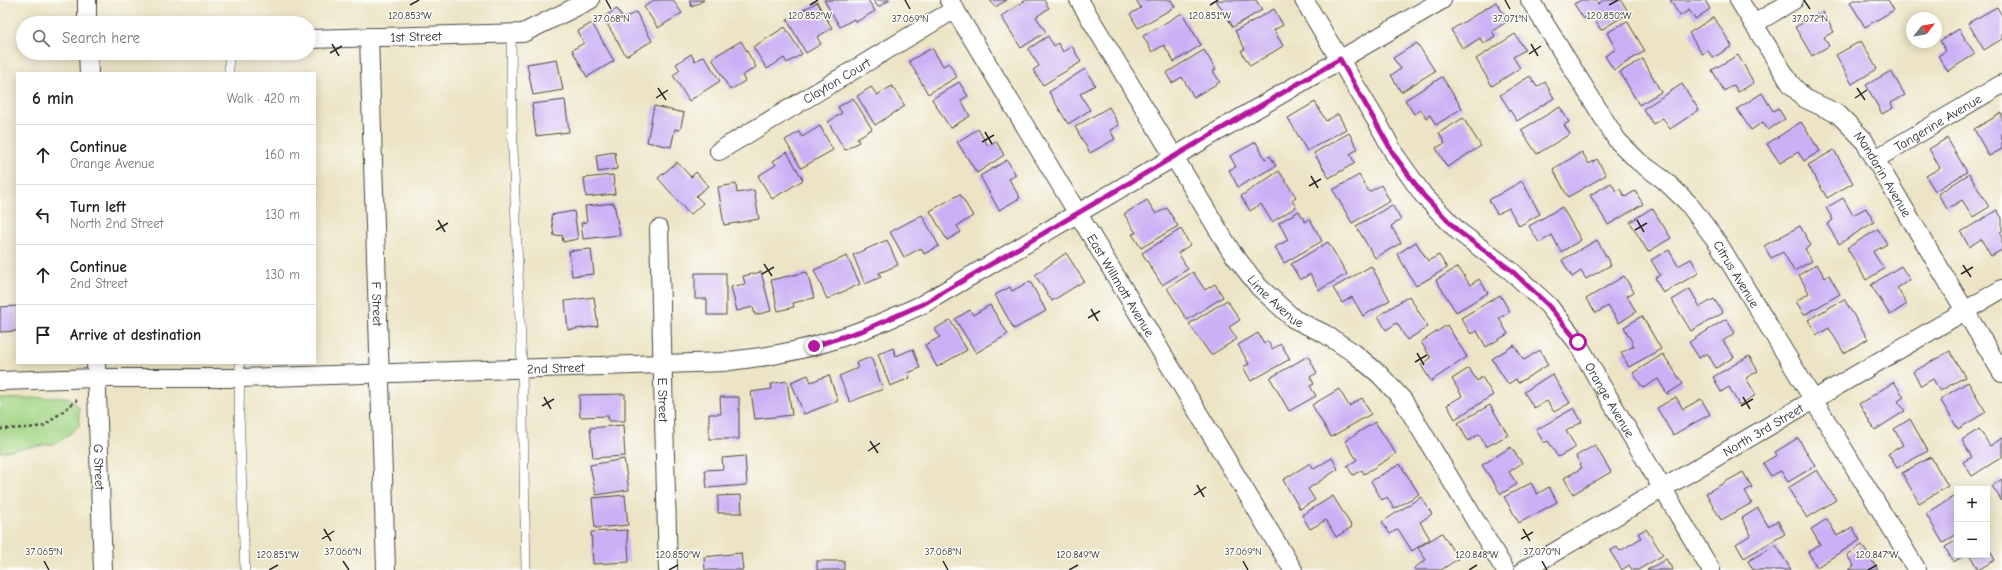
<!DOCTYPE html>
<meta charset="utf-8">
<style>
body{margin:0;font-family:"Comic Neue",sans-serif;background:#f2f2f2;color:#202124}
.controls{position:absolute;right:12px;bottom:12px;display:grid;overflow:hidden;border-radius:0px;box-shadow:0 2px 10px #0003}
.controls button{width:36px;height:36px;display:grid;place-items:center;padding:0;border:0;border-bottom:1px solid #e0e0e0;background:#fff;color:#202124;font:20px sans-serif}
.compass{position:absolute;left:1906px;top:12px;width:36px;height:36px;border-radius:50%;background:#fff;box-shadow:0 2px 10px #0003;rotate:59deg}
.stop{position:absolute;width:12px;height:12px;margin:-9px;border:3px solid #b5179e;border-radius:50%;background:#fff}
.stop.end{background:#b5179e;border-color:#fff;box-shadow:0 1px 4px #0008}
.list{margin:0;padding:0;list-style:none}
h2{display:flex;justify-content:space-between;align-items:center;height:52px;margin:0;padding:0 16px;font-size:17px}
h2 small{font-size:13px;font-weight:400;color:#757577}
.list li{display:grid;grid-template-columns:26px 1fr auto;gap:12px;align-items:center;box-sizing:border-box;height:60px;padding:0 16px;border-top:1px solid #e0e0e0}
.list b{display:block;font-size:15px;white-space:nowrap}
.list p{margin:0;font-size:13px;white-space:nowrap;color:#757577}
.list em{font-size:13px;font-style:normal;color:#757577}
.icon{flex:none;width:22px;height:22px;fill:none;stroke:currentColor;stroke-width:2;stroke-linecap:round;stroke-linejoin:round}
.map{position:relative;flex:none;width:2002px;height:570px;overflow:hidden}
.search{position:absolute;background:#fff;box-shadow:0 2px 10px #0003;left:16px;top:16px;width:300px;height:44px;display:flex;align-items:center;gap:10px;box-sizing:border-box;padding:0 14px;border-radius:22px;color:#757577;font-size:15px}
.panel{position:absolute;background:#fff;box-shadow:0 2px 10px #0003;left:16px;top:72px;width:300px;height:292px;border-radius:0px}
.map>svg:first-child{display:block}
</style>
<div class="map">
<svg width="2002" height="570" viewBox="0 0 2002 570">
<rect width="100%" height="100%" fill="#fdfcf7"/>
<filter id="ink" filterUnits="userSpaceOnUse"><feTurbulence type="fractalNoise" baseFrequency=".025" numOctaves="2"/><feDisplacementMap in="SourceGraphic" scale="8" xChannelSelector="R" yChannelSelector="G"/><feConvolveMatrix kernelMatrix="1 2 1 2 8 2 1 2 1" color-interpolation-filters="sRGB"/></filter>
<filter id="wash" filterUnits="userSpaceOnUse"><feTurbulence type="fractalNoise" baseFrequency=".012" numOctaves="4" result="noise"/><feDisplacementMap in="SourceGraphic" scale="16" xChannelSelector="R" yChannelSelector="G"/><feGaussianBlur stdDeviation="0.9" result="paint"/><feColorMatrix in="noise" values="0 0 0 0 0 0 0 0 0 0 0 0 0 0 0 0 0 1.4 0 .05"/><feComposite in="paint" operator="in"/></filter>
<g filter="url(#wash)">
<rect width="100%" height="100%" fill="#ece4c5"/>
<path fill="#a3d685" stroke="#678058" d="M69 397 79 407V426L58 443 0 452V399Z"/>
<g id="blocks">
<g fill="#cbb0f5">
<path d="M654 0H673L682 13 658 28 644 7Z"/>
<path d="M689 0H704L692 7Z"/>
<path d="M824 0H868L875 11 856 22 854 19 840 27Z"/>
<path d="M873 0H890L878 7Z"/>
<path d="M990 0H1007L995 7Z"/>
<path d="M1026 0H1044L1049 8 1036 17 1046 32 1021 48 1001 16Z"/>
<path d="M1136 0H1171L1175 7 1138 28 1130 14 1141 8Z"/>
<path d="M1216 0H1256L1262 10 1233 27Z"/>
<path d="M1581 0H1596L1598 4 1604 0H1621L1629 13 1601 30 1591 14 1584 19 1574 4Z"/>
<path d="M1670 0H1705L1710 9 1695 19 1689 10 1680 16Z"/>
<path d="M1854 0H1888L1894 10 1865 27 1850 2Z"/>
<path d="M817 2 832 28 817 37 821 44 806 53 787 20Z"/>
<path d="M1496 2 1508 21 1492 31 1495 36 1483 44 1480 38 1463 49 1451 30Z"/>
<path d="M1997 7 2002 16V39L1984 50 1968 23Z"/>
<path d="M617 9 623 19 636 12 652 41 626 56 603 17Z"/>
<path d="M1274 9 1283 25 1274 30 1283 46 1250 66 1241 51 1245 49 1235 31Z"/>
<path d="M1823 12 1834 32 1824 37 1829 46 1812 56 1795 27Z"/>
<path d="M1182 13 1201 45 1174 62 1164 45 1152 52 1143 36Z"/>
<path d="M1714 17 1732 46 1713 58 1708 51 1702 54 1689 33Z"/>
<path d="M1627 21 1645 51 1614 70 1605 56 1616 49 1607 33Z"/>
<path d="M592 23 614 61 587 77 572 50 584 43 578 31Z"/>
<path d="M785 27 802 54 787 63 784 58 767 69 753 47Z"/>
<path d="M1959 29 1975 54 1948 71 1938 56 1946 51 1940 41Z"/>
<path d="M1515 34 1525 50 1513 57 1520 68 1492 86 1476 59Z"/>
<path d="M1048 36 1054 46 1058 43 1063 52 1072 46 1081 62 1043 85 1033 70 1039 66 1028 49Z"/>
<path d="M741 41 756 67 742 76 745 81 730 90 712 58Z"/>
<path d="M1861 41 1877 69 1852 84 1836 55Z"/>
<path d="M1417 43 1435 71 1401 92 1391 75 1401 69 1393 58Z"/>
<path d="M932 48 943 66 949 63 957 77 928 94 909 61Z"/>
<path d="M1204 50 1216 70 1213 71 1220 82 1194 97 1182 77 1172 83 1166 73Z"/>
<path d="M691 54 695 61 704 56 720 81 689 101 673 75 680 70 676 64Z"/>
<path d="M1738 55 1754 83 1738 92 1734 85 1724 91 1712 70Z"/>
<path d="M557 59 563 90 533 95 527 64Z"/>
<path d="M1643 59 1661 92 1639 105 1620 72Z"/>
<path d="M1085 69 1095 85 1080 94 1090 110 1068 124 1049 92Z"/>
<path d="M1891 71 1905 95 1891 103 1893 108 1882 114 1866 85Z"/>
<path d="M1530 76 1537 87 1545 82 1554 98 1517 121 1500 95Z"/>
<path d="M1442 77 1462 108 1436 125 1430 115 1426 118 1421 110 1414 114 1405 100Z"/>
<path d="M959 82 968 96 961 100 970 116 950 128 932 99Z"/>
<path d="M1682 84 1699 110 1670 129 1663 118 1653 124 1643 109Z"/>
<path d="M892 86 905 106 875 125 857 96 871 87 877 95Z"/>
<path d="M1762 93 1773 111 1778 108 1785 119 1768 130 1763 122 1751 130 1737 109Z"/>
<path d="M853 98 872 129 857 138 859 142 845 150 828 122 842 113 838 107Z"/>
<path d="M565 100 569 132 536 136 532 104Z"/>
<path d="M1315 102 1326 121 1338 114 1346 129 1307 151 1288 118Z"/>
<path d="M654 106 684 113 680 130 675 129 671 147 647 142Z"/>
<path d="M1109 107 1119 125 1110 130 1115 139 1090 153 1075 127Z"/>
<path d="M1560 107 1569 122 1564 125 1570 134 1537 154 1521 130Z"/>
<path d="M2002 113V149L1989 156 1974 129Z"/>
<path d="M1463 118 1481 146 1447 167 1436 148 1445 143 1439 133Z"/>
<path d="M1801 122 1820 151 1804 161 1798 152 1780 163 1767 144Z"/>
<path d="M820 126 833 150 801 168 785 140 799 132 802 137Z"/>
<path d="M978 129 988 146 996 141 1004 155 977 173 957 142Z"/>
<path d="M1349 133 1358 149 1350 154 1355 163 1329 178 1314 153Z"/>
<path d="M1947 138 1967 172 1935 191 1926 176 1940 168 1929 149Z"/>
<path d="M1256 142 1265 159 1270 156 1276 166 1238 187 1229 170 1236 167 1230 156Z"/>
<path d="M1834 150 1853 183 1827 198 1808 165Z"/>
<path d="M615 152 617 169 598 172 596 155Z"/>
<path d="M787 152 803 180 772 199 758 176 776 165 773 161Z"/>
<path d="M1582 152 1589 164 1597 159 1606 175 1568 197 1553 169Z"/>
<path d="M1007 160 1016 175 1009 179 1020 198 999 210 980 176Z"/>
<path d="M677 162 691 177 696 172 708 186 696 196 703 203 690 215 658 178Z"/>
<path d="M1279 171 1296 197 1292 200 1296 207 1272 222 1261 204 1250 211 1241 196Z"/>
<path d="M1969 174 1989 207 1973 217 1962 200 1947 209 1938 194Z"/>
<path d="M613 175 615 194 586 197 584 178Z"/>
<path d="M1359 175 1369 192 1381 185 1390 201 1352 223 1333 190Z"/>
<path d="M1522 181 1540 214 1519 226 1509 208 1497 214 1489 200Z"/>
<path d="M1611 183 1616 191 1620 189 1625 197 1635 191 1643 204 1608 225 1590 195Z"/>
<path d="M736 184 737 193 754 190 759 219 724 225 718 187Z"/>
<path d="M960 194 973 216 957 226 961 232 947 240 930 211Z"/>
<path d="M1843 198 1853 215 1866 208 1874 222 1839 244 1827 224 1833 220 1826 208Z"/>
<path d="M1147 200 1156 214 1167 208 1178 226 1141 248 1132 234 1136 233 1124 214Z"/>
<path d="M614 203 620 235 583 239 581 223 587 222 585 206Z"/>
<path d="M1392 205 1401 220 1391 226 1401 243 1375 258 1356 226Z"/>
<path d="M1562 207 1581 240 1561 252 1552 235 1539 243 1529 226Z"/>
<path d="M1652 208 1671 238 1648 252 1630 222Z"/>
<path d="M1997 210 2002 218V231L2000 232 2002 234V250L1991 256 1981 239 1969 247 1961 232Z"/>
<path d="M574 211 578 239 563 242 562 235 554 236 551 215Z"/>
<path d="M1299 211 1305 222 1310 219 1322 241 1284 263 1275 247 1288 240 1279 223Z"/>
<path d="M922 215 939 246 924 254 921 248 904 257 890 232Z"/>
<path d="M1800 226 1811 245 1805 249 1812 261 1794 271 1783 252 1771 258 1764 246Z"/>
<path d="M1181 229 1190 245 1178 253 1188 269 1162 285 1142 253Z"/>
<path d="M1878 229 1887 244 1873 252 1884 269 1866 280 1847 248Z"/>
<path d="M887 240 898 265 879 273 881 277 865 284 853 255Z"/>
<path d="M1597 240 1611 265 1586 279 1581 271 1572 277 1562 260Z"/>
<path d="M1328 242 1347 274 1319 290 1310 274 1300 280 1291 264Z"/>
<path d="M1416 242 1428 261 1439 255 1447 268 1416 286 1397 254Z"/>
<path d="M591 249 594 274 572 276 569 251Z"/>
<path d="M1669 250 1678 266 1691 259 1699 273 1663 293 1655 278 1660 275 1651 260Z"/>
<path d="M1066 253 1084 281 1052 301 1035 275Z"/>
<path d="M847 256 860 284 827 299 814 270Z"/>
<path d="M1817 264 1825 278 1829 275 1840 294 1804 315 1796 301 1809 293 1799 275Z"/>
<path d="M1371 266 1390 300 1363 316 1352 297 1342 303 1333 288Z"/>
<path d="M1901 266 1910 280 1897 288 1907 304 1890 315 1871 285Z"/>
<path d="M1458 267 1470 285 1479 279 1488 293 1456 312 1436 280Z"/>
<path d="M761 272 771 311 755 315 753 307 737 311 731 287 745 284 743 276Z"/>
<path d="M807 272 814 298 793 303 794 307 778 311 771 280Z"/>
<path d="M1193 272 1205 290 1215 284 1223 297 1187 320 1167 288Z"/>
<path d="M695 273H726V315H707V299H695Z"/>
<path d="M1624 276 1634 292 1627 296 1636 312 1619 323 1608 306 1596 313 1586 299Z"/>
<path d="M1030 281 1046 311 1014 329 995 295 1010 287 1012 291Z"/>
<path d="M1690 289 1700 307 1714 299 1723 313 1691 331 1672 300Z"/>
<path d="M1500 295 1510 312 1499 318 1508 334 1486 347 1477 331 1471 334 1461 318Z"/>
<path d="M1409 296 1428 327 1407 340 1397 323 1386 330 1378 316Z"/>
<path d="M594 297 598 326 568 330 565 301Z"/>
<path d="M1844 299 1868 339 1844 353 1829 328 1817 335 1808 320Z"/>
<path d="M1227 300 1240 320 1229 327 1237 339 1211 355 1189 324Z"/>
<path d="M990 305 1008 334 976 353 955 319 970 310 973 315Z"/>
<path d="M17 306V331L0 332V307Z"/>
<path d="M1642 316 1661 349 1629 367 1621 353 1634 346 1624 327Z"/>
<path d="M1726 319 1735 333 1723 341 1734 357 1716 368 1707 353 1699 358 1689 342Z"/>
<path d="M950 320 967 350 937 367 925 345 940 337 935 329Z"/>
<path d="M1447 325 1467 357 1431 381 1421 365 1431 358 1421 342Z"/>
<path d="M1258 333 1264 343 1268 341 1272 349 1281 344 1290 359 1251 381 1243 367 1249 364 1238 345Z"/>
<path d="M1514 345 1524 360 1540 350 1548 365 1518 383 1516 379 1508 384 1492 359Z"/>
<path d="M893 348 896 356 913 349 920 368 908 373 910 378 890 386 878 354Z"/>
<path d="M1950 351 1965 377 1940 391 1933 379 1921 386 1913 372Z"/>
<path d="M1663 354 1683 384 1667 394 1658 379 1643 388 1633 373Z"/>
<path d="M1308 356 1317 373 1310 377 1314 384 1310 386 1316 396 1289 411 1270 378Z"/>
<path d="M1749 356 1758 371 1746 378 1756 395 1739 405 1729 387 1721 392 1713 377Z"/>
<path d="M871 357 883 389 850 402 839 376 858 368 856 363Z"/>
<path d="M1469 368 1477 381 1482 377 1493 395 1455 419 1447 405 1462 396 1452 379Z"/>
<path d="M1552 374 1570 403 1554 412 1547 401 1534 408 1524 392Z"/>
<path d="M808 375 811 382 829 375 838 401 804 414 791 382Z"/>
<path d="M787 381 792 415 755 419 751 392 772 389 771 384Z"/>
<path d="M1894 382 1904 397 1898 401 1905 411 1875 430 1859 404Z"/>
<path d="M1968 382 1986 412 1958 429 1940 399Z"/>
<path d="M1339 389 1349 406 1362 398 1371 414 1331 437 1312 405Z"/>
<path d="M625 394V421H609L608 416 580 417 579 395Z"/>
<path d="M720 397H739V439H709V414H721Z"/>
<path d="M1676 397 1683 409 1701 399 1710 414 1673 435 1657 408Z"/>
<path d="M1490 405 1508 435 1486 447 1479 434 1468 441 1458 423Z"/>
<path d="M1574 408 1582 422 1566 431 1576 447 1558 457 1548 441 1544 443 1536 430Z"/>
<path d="M1910 419 1928 451 1897 468 1888 454 1903 445 1894 429Z"/>
<path d="M1375 422 1396 454 1364 474 1362 470 1353 475 1347 466 1357 460 1345 441Z"/>
<path d="M623 425 625 456 593 458 590 428Z"/>
<path d="M1979 429 1990 446 2002 438V457L1972 476 1963 462 1972 457 1962 440Z"/>
<path d="M1798 438 1815 466 1788 482 1781 471 1771 476 1763 463 1777 455 1775 452Z"/>
<path d="M1595 445 1611 472 1573 494 1564 478 1582 468 1576 456Z"/>
<path d="M1511 447 1522 463 1509 472 1517 484 1501 494 1482 465Z"/>
<path d="M745 456 747 485 707 488 705 470 723 469 722 458Z"/>
<path d="M1931 457 1948 486 1919 503 1902 473Z"/>
<path d="M1332 458 1338 469 1308 489 1315 500 1300 509 1283 480 1310 463 1314 469Z"/>
<path d="M624 459 629 490 596 495 590 465Z"/>
<path d="M1400 464 1419 494 1394 509 1387 497 1382 500 1371 481Z"/>
<path d="M1817 470 1836 500 1807 518 1788 488Z"/>
<path d="M1743 472 1752 487 1745 491 1752 503 1721 520 1706 493Z"/>
<path d="M2002 479V501L1992 486Z"/>
<path d="M1531 483 1537 494 1549 487 1557 502 1519 523 1504 497Z"/>
<path d="M625 495 628 525 595 528 592 498Z"/>
<path d="M741 495 742 513H718V496Z"/>
<path d="M1333 496 1352 527 1336 537 1326 520 1310 529 1302 515Z"/>
<path d="M1421 497 1432 514 1420 522 1430 539 1412 551 1398 529 1390 534 1382 522Z"/>
<path d="M1953 497 1957 504V534L1943 543 1926 514Z"/>
<path d="M1758 508 1768 526 1778 521 1785 534 1744 558 1736 544 1751 535 1742 518Z"/>
<path d="M1827 519 1837 536 1852 527 1860 540 1817 567 1808 552 1820 544 1811 529Z"/>
<path d="M1646 529 1663 555 1638 570H1632L1629 565 1622 570 1610 551 1617 547 1620 551 1641 538 1638 533Z"/>
<path d="M627 530 629 562 593 564 591 532Z"/>
<path d="M1442 533 1458 559 1441 570H1415L1414 568 1426 560 1418 548Z"/>
<path d="M1957 540V555H1966L1953 562 1945 547Z"/>
<path d="M1776 545 1791 570H1753L1748 561Z"/>
<path d="M1862 545 1878 570H1848L1854 566 1847 555Z"/>
<path d="M1987 546 1995 560 1978 570 1970 555H1987Z"/>
<path d="M741 553 743 570H705L704 557Z"/>
<path d="M1666 559 1673 570H1647Z"/>
<rect x="817" y="561" width="27" height="9"/>
</g>
</g>
</g>
<g filter="url(#ink)">
<use href="#blocks" fill-opacity="0" stroke="#484742" stroke-width="1"/>
<g fill="none" stroke-linecap="round" stroke-linejoin="round">
<defs>
<g id="service">
<path d="M511 33 512 124 522 369 526 570"/>
<path d="M229 53V73"/>
<path d="M240 363 239 414 245 570"/>
</g>
<g id="minor">
<path d="M87 0V23"/>
<path id="s1" d="M949 0 1293 570"/>
<path id="s2" d="M1079 0 1231 251 1259 287 1294 319 1325 334 1354 353 1380 375 1403 400 1505 570"/>
<path id="s3" d="M1304 0 1379 125 1395 155 1424 196 1458 231 1511 271 1548 305 1577 342 1600 383 1711 570"/>
<path id="s4" d="M1530 0 1617 140 1638 161 1664 180 1688 203 1718 243 1917 570"/>
<path id="s5" d="M1739 0 1790 83 1804 98 1838 114 1863 139 2002 373"/>
<path d="M1754 24 1794 0"/>
<path id="s6" d="M369 37 386 570"/>
<path id="s7" d="M309 39 523 33 590 0"/>
<path d="M88 53 89 73"/>
<path id="s8" d="M719 151 955 9"/>
<path id="s9" d="M1874 160 2002 84"/>
<path id="s10" d="M659 229 668 570"/>
<path id="s11" d="M96 363 103 570"/>
<path id="s12" d="M0 381 97 378H240L724 362C742 359 760 358 778 354 829 345 877 326 923 304L1442 0"/>
<path id="s13" d="M1524 570 2002 289"/>
</g>
</defs>
<use href="#service" stroke="#484742" stroke-width="10"/>
<use href="#minor" stroke="#484742" stroke-width="20"/>
<path stroke="#484742" stroke-width="2.5" stroke-dasharray="3 3" stroke-linecap="butt" d="M0 429 27 428 44 426 77 400"/>
<use href="#service" stroke="#fff" stroke-width="9"/>
<use href="#minor" stroke="#fff" stroke-width="18"/>
</g>
</g>
<g fill="none" stroke-linecap="round" stroke-linejoin="round" filter="url(#ink)">
<path stroke="#b5179e" stroke-width="5" d="M814 346 864 330 923 304 1340 59 1394 155 1424 196 1458 231 1511 270 1548 305 1578 342"/>
</g>
<path fill="none" stroke="#2b2b2b" stroke-width="1.5" d="M606 0 611 9M905 0 910 9M1505 0 1510 9M1804 0 1810 9M410 5 419 0M810 5 818 0M1210 5 1218 0M1609 5 1618 0M332 44 339 56M1531 44 1538 56M330 53 342 46M1529 54 1541 46M658 88 666 100M1857 88 1865 100M656 98 668 90M1855 98 1867 90M985 132 992 144M982 142 994 135M1311 176 1318 188M1309 186 1321 179M438 220 445 232M1637 220 1644 232M436 230 448 223M1635 230 1647 223M764 264 772 276M1963 265 1971 277M762 274 774 267M1961 274 1973 267M1091 309 1098 321M1088 318 1100 311M1417 353 1424 365M1415 362 1427 355M544 397 551 409M1743 397 1750 409M542 406 554 399M1741 406 1753 399M870 441 878 453M868 451 880 443M1197 485 1204 497M1194 495 1206 487M324 529 331 541M1523 529 1530 541M322 539 334 531M1521 539 1533 532M44 561 49 570M343 561 349 570M943 561 948 570M1243 561 1248 570M1542 561 1547 570M269 570 278 565M669 570 678 565M1069 570 1078 565M1469 570 1477 565M1868 570 1877 565"/>
<g text-anchor="middle" dominant-baseline="central" stroke-width="3" stroke-linejoin="round" paint-order="stroke">
<g font-size="13" fill="#2b2b2b" stroke="#fdfcf7">
<text stroke="none"><textPath href="#s7" startOffset="107">1st Street</textPath></text>
<text stroke="none"><textPath href="#s8" startOffset="137">Clayton Court</textPath></text>
<text stroke="none"><textPath href="#s9" startOffset="74">Tangerine Avenue</textPath></text>
<text stroke="none"><textPath href="#s5" startOffset="231">Mandarin Avenue</textPath></text>
<text stroke="none"><textPath href="#s4" startOffset="346">Citrus Avenue</textPath></text>
<text stroke="none"><textPath href="#s1" startOffset="333">East Willmott Avenue</textPath></text>
<text stroke="none"><textPath href="#s2" startOffset="361">Lime Avenue</textPath></text>
<text stroke="none"><textPath href="#s6" startOffset="267">F Street</textPath></text>
<text stroke="none"><textPath href="#s12" startOffset="556">2nd Street</textPath></text>
<text stroke="none"><textPath href="#s10" startOffset="171">E Street</textPath></text>
<text stroke="none"><textPath href="#s3" startOffset="509">Orange Avenue</textPath></text>
<text stroke="none"><textPath href="#s13" startOffset="277">North 3rd Street</textPath></text>
<text stroke="none"><textPath href="#s11" startOffset="104">G Street</textPath></text>
</g>
</g>
<g font-size="10" text-anchor="middle" fill="#2b2b2b" stroke="#fdfcf7" stroke-width="3" stroke-linejoin="round" paint-order="stroke">
<text x="1210" y="19">120.851°W</text>
<text x="410" y="19">120.853°W</text>
<text x="810" y="19">120.852°W</text>
<text x="1609" y="19">120.850°W</text>
<text x="1810" y="22">37.072°N</text>
<text x="611" y="22">37.068°N</text>
<text x="910" y="22">37.069°N</text>
<text x="1510" y="22">37.071°N</text>
<text x="44" y="555">37.065°N</text>
<text x="343" y="555">37.066°N</text>
<text x="943" y="555">37.068°N</text>
<text x="1243" y="555">37.069°N</text>
<text x="1542" y="555">37.070°N</text>
<text x="278" y="558">120.851°W</text>
<text x="678" y="558">120.850°W</text>
<text x="1078" y="558">120.849°W</text>
<text x="1477" y="558">120.848°W</text>
<text x="1877" y="558">120.847°W</text>
</g>
</svg>
<div class="controls">
<button>+</button>
<button>−</button>
</div>
<svg class="compass" viewBox="-18 -18 36 36"><path d="M0-13l5 13h-10z" fill="#e53935"/><path d="M0 13l5-13h-10z" fill="#757577"/></svg>
<div class="stop" style="left:1578px;top:342px"></div>
<div class="stop end" style="left:814px;top:346px"></div>
<div class="search"><svg class="icon" aria-label="search" viewBox="0 0 24 24"><circle cx="10" cy="10" r="6"/><path d="M15 15l6 6"/></svg>Search here</div>
<section class="panel">
<h2>6 min<small>Walk · 420 m</small></h2>
<ul class="list">
<li><svg class="icon" aria-label="ahead" viewBox="0 0 24 24"><path d="M12 20V5M6 11l6-6 6 6"/></svg><div><b>Continue</b><p>Orange Avenue</p></div><em>160 m</em></li>
<li><svg class="icon" aria-label="left" viewBox="0 0 24 24"><path d="M17 20v-9H6M10 6l-5 5 5 5"/></svg><div><b>Turn left</b><p>North 2nd Street</p></div><em>130 m</em></li>
<li><svg class="icon" aria-label="ahead" viewBox="0 0 24 24"><path d="M12 20V5M6 11l6-6 6 6"/></svg><div><b>Continue</b><p>2nd Street</p></div><em>130 m</em></li>
<li><svg class="icon" aria-label="arrive" viewBox="0 0 24 24"><path d="M6 21V4h12l-3 4 3 4H6"/></svg><div><b>Arrive at destination</b></div></li>
</ul>
</section>
</div>
